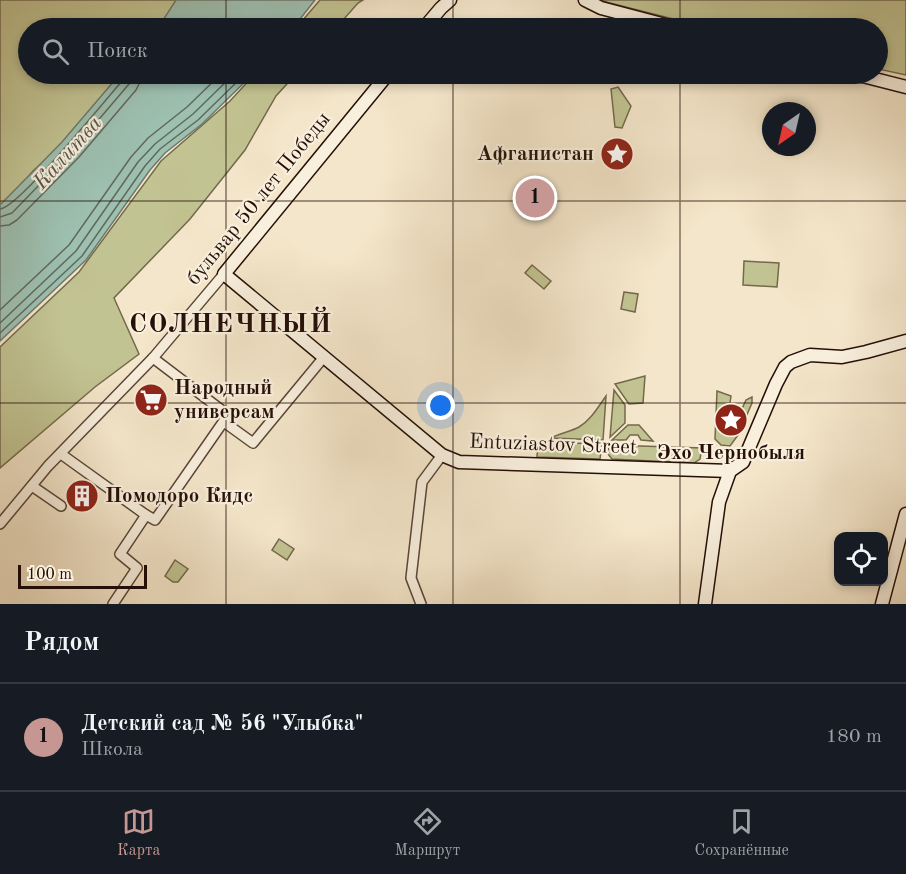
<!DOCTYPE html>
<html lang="ru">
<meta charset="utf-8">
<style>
body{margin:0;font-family:"Old Standard TT",serif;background:#242831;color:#f1f3f6}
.controls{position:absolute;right:18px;bottom:18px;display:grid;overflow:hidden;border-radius:12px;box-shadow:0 3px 9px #0003}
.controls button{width:54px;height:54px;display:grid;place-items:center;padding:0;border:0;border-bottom:2px solid #363941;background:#171b24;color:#f1f3f6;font:30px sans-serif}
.compass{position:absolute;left:762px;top:102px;width:54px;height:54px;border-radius:50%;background:#171b24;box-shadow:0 3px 9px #0003;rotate:214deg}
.scale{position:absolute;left:18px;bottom:15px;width:129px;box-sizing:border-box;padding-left:6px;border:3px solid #250f07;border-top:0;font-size:16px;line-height:21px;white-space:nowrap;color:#250f07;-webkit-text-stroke:4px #f8efdd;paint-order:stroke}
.you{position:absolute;left:441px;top:406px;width:21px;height:21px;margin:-15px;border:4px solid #fff;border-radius:50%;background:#1a73e8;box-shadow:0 0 0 9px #1a73e833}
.badge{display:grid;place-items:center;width:39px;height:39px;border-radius:50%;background:#c59692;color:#111;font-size:20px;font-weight:700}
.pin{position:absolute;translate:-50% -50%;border:3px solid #fff;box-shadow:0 2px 6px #0006}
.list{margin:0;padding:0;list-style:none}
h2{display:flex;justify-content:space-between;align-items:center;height:78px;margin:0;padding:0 24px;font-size:26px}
h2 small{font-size:20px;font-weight:400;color:#9ea1a6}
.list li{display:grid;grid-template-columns:39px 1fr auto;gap:18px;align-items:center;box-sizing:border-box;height:108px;padding:0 24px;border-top:2px solid #363941}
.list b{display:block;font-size:22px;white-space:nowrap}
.list p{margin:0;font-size:20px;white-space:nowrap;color:#9ea1a6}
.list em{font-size:20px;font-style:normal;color:#9ea1a6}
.icon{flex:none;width:33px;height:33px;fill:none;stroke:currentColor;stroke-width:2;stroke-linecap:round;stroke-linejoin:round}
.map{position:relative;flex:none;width:906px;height:604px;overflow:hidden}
.search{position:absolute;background:#171b24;box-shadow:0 3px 9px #0003;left:18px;right:18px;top:18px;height:66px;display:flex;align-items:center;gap:15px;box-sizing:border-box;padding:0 21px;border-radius:33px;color:#9ea1a6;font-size:22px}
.sheet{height:186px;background:#171b24}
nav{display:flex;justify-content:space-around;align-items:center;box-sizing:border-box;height:84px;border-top:2px solid #363941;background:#171b24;font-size:16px;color:#9ea1a6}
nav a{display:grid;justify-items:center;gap:3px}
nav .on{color:#c59692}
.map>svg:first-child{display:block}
</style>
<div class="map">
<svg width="906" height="604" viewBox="0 0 906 604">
<rect width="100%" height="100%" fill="#f4e6ca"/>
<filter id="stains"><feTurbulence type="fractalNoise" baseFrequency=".00333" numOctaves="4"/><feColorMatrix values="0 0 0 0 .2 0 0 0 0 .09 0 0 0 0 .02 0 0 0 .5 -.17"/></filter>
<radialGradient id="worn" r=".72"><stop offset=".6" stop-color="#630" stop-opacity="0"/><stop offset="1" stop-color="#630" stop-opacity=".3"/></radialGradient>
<g fill="#c2c392" stroke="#74694c" stroke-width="1.5">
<path d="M0 0H187L163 28H28V74H127L83 127 33 171 0 211Z"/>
<path d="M320 0H363L358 3 336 28H296Z"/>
<path d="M598 0H906V75L878 69V28H709Z"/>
<path d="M255 74H296L276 96 245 150 190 219 114 298 139 354 95 387 0 468V347L79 272 161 161 230 101Z"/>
<path d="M618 87 631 106 622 128 615 127 611 89Z"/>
<path d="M744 261 779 263 777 287 743 285Z"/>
<path d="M532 265 551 281 544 289 525 273Z"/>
<path d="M624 292 638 294 635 312 621 309Z"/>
<path d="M645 376 643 403 629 404 615 384Z"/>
<path d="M614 390 625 405V423L610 437Z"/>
<path d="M717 391 731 396 727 423 734 426 746 400 752 397V403L738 435 730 446 721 445 715 439Z"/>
<path d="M606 396 603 440 551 438C560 433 570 432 579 427 591 420 598 407 606 396Z"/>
<path d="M628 425H639L653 441 641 440 638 435H630L626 440H612Z"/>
<path d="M538 442 602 444 600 459 537 457Z"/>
<path d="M609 445 702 448 700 459 694 463 612 459 608 454Z"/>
<path d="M279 539 294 549 287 560 272 550Z"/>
<path d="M175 560 188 569 178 582H173L165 576Z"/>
</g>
<g fill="#9dc0b1" stroke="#6d796d" stroke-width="1.5">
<path d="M176 0H315L293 28H158Z"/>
<path d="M120 74H253L202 124 165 153 150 170 86 260 0 341V205L62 142Z"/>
</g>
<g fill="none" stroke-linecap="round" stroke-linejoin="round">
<g stroke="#61685c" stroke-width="1.5">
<path d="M0 209C19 207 105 100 123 80L124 74"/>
<path d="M0 217 12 213 72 151 129 84 132 74"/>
<path d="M0 226 9 225 17 220 79 157 136 90 140 82 141 74"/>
<path d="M0 310 69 245 131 157 148 138 187 107 221 74"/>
<path d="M0 323 76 251 138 162 155 144 193 114 234 74"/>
<path d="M0 333 82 256 145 166 160 149 198 120 245 74"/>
</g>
<defs>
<g id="street">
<path d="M224 422 253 443 324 357"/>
<path d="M61 454 146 515"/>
<path d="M32 486 61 506"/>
<path d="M0 524 48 466 153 358 224 274"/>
<path d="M113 604 137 568 120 554 146 515 155 520 228 415 153 358"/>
<path d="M421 604 411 578 422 482 442 455"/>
</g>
<g id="secondary">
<path d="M585 0 601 8 677 28"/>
<path d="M424 28 441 8 450 0"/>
<path d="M388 74 224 274 442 455 459 462 730 471"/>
<path d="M855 74 906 87"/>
<path d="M705 604 719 502 730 471 743 462 776 384 785 367 791 362 810 355 842 357 866 352 906 341"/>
<path d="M882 604 906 514"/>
</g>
</defs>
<use href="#street" stroke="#594538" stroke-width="12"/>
<use href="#secondary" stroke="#250f07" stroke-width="15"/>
<use href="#street" stroke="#f8efdd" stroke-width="9"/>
<use href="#secondary" stroke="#f8efdd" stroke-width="12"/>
</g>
<path fill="none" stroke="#250f07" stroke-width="1.5" stroke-opacity="0.55" d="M226 0V28M453 0V28M680 0V28M226 74V604M453 74V604M680 74V604M0 201H906M0 403H906"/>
<defs>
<symbol id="sight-disc" viewBox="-11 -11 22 22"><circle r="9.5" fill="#8f2418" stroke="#f8efdd"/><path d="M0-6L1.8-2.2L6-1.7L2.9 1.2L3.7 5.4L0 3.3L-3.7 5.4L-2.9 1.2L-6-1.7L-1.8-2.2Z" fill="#fff"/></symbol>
<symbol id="supermarket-disc" viewBox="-11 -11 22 22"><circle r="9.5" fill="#8f2418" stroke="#f8efdd"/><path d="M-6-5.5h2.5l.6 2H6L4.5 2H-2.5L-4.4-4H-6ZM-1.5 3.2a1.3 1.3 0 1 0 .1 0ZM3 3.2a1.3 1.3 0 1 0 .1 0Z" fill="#fff"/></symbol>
<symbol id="building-disc" viewBox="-11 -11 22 22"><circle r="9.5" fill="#8f2418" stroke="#f8efdd"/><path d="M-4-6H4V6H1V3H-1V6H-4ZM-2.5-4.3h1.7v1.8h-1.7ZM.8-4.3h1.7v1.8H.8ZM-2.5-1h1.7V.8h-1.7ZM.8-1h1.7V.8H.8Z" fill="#fff"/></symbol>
</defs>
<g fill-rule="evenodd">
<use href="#sight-disc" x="598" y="135" width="38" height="38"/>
<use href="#supermarket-disc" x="132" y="381" width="38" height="38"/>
<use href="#sight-disc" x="712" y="401" width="38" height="38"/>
<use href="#building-disc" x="63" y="477" width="38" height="38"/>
</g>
<g text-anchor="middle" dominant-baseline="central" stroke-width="4.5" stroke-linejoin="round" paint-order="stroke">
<g font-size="21" font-weight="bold" fill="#250f07" stroke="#f8efdd" text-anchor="start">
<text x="594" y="154" text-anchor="end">Афганистан</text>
<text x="174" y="388">Народный<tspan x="174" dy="24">универсам</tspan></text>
<text x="731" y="453" text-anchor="middle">Эхо Чернобыля</text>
<text x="105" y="496">Помодоро Кидс</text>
</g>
<g font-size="21" fill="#250f07" stroke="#f8efdd">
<text transform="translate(259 199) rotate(-51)">бульвар 50 лет Победы</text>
<text transform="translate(553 445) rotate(2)">Entuziastov Street</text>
</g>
<g font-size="22" font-style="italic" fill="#55564b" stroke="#f8efdd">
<text transform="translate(68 153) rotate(-48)">Калитва</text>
</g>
<g font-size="27" font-weight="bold" letter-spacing="1.5" fill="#250f07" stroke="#f8efdd">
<text x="231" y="324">СОЛНЕЧНЫЙ</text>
</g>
</g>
<rect width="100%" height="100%" filter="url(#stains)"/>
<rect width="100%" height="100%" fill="url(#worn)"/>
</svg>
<div class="controls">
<button><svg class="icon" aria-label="locate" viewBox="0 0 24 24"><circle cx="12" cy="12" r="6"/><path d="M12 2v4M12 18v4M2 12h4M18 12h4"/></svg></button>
</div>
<svg class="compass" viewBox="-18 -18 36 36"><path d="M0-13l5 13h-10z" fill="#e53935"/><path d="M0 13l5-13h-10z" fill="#9ea1a6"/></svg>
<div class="scale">100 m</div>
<div class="you"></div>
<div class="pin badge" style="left:535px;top:198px">1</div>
<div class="search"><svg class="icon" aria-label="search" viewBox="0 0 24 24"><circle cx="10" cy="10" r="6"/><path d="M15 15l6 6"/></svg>Поиск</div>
</div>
<section class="sheet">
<h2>Рядом<small></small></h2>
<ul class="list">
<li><span class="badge">1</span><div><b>Детский сад № 56 &quot;Улыбка&quot;</b><p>Школа</p></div><em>180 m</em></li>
</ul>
</section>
<nav>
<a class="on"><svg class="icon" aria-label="map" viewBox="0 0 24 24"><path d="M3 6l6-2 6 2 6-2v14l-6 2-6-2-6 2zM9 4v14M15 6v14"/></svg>Карта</a>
<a><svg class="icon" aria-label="directions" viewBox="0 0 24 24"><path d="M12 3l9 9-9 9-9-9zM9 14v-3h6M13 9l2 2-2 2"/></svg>Маршрут</a>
<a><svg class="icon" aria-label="saved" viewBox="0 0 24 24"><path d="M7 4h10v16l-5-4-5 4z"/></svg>Сохранённые</a>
</nav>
